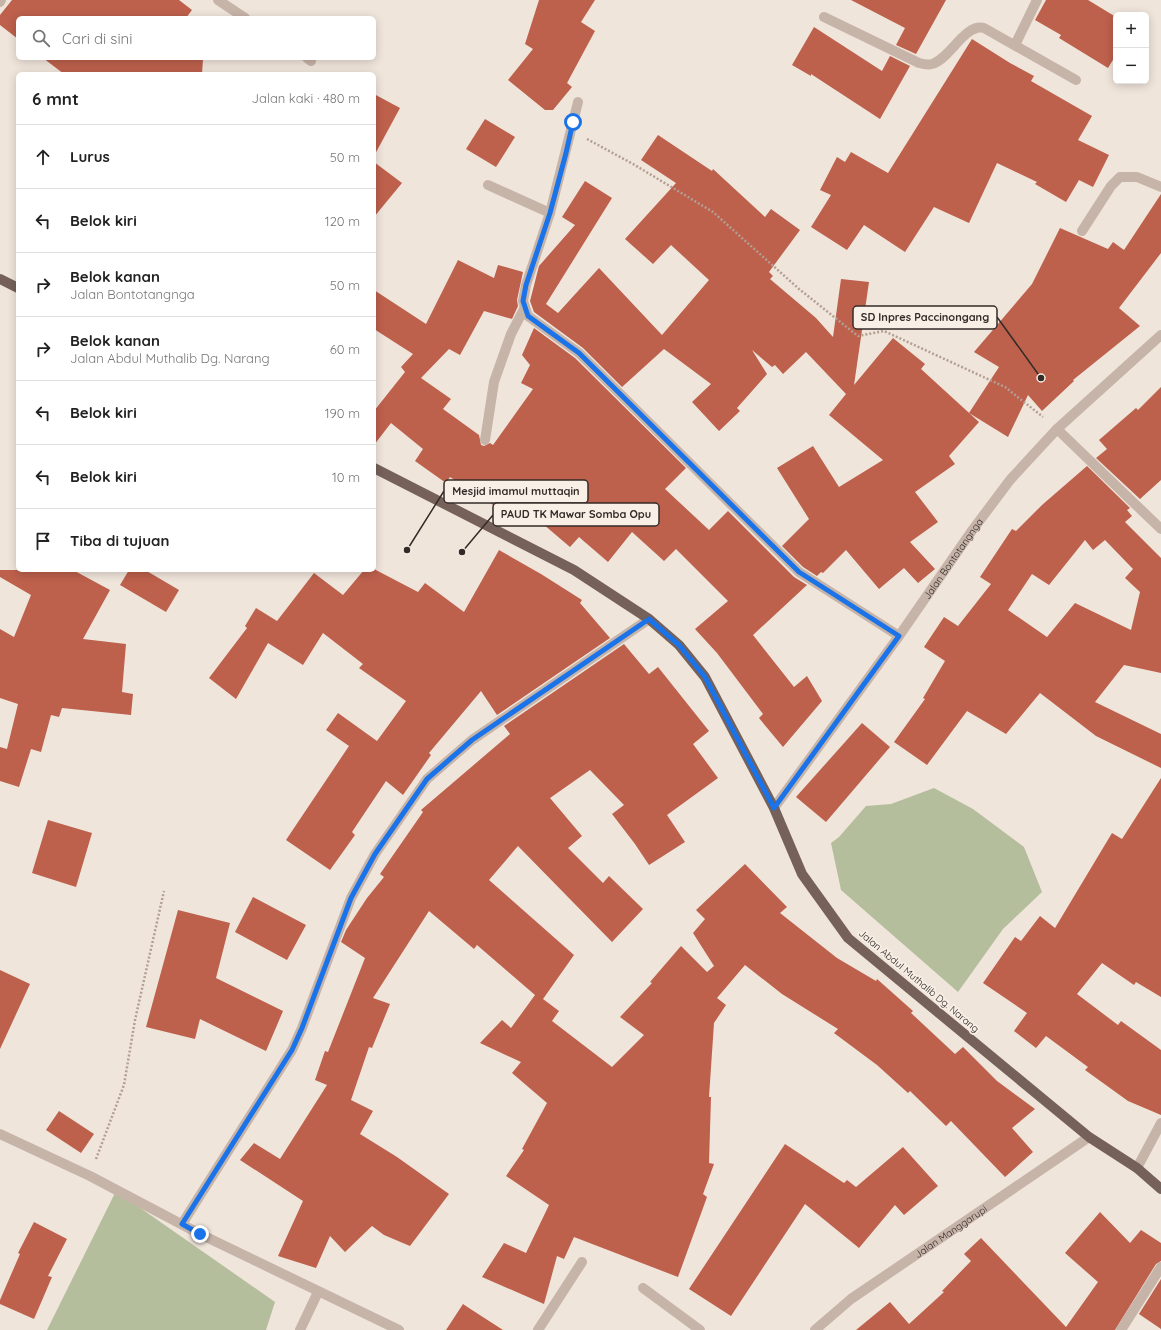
<!DOCTYPE html>
<html lang="id">
<meta charset="utf-8">
<style>
body{margin:0;font-family:Quicksand,sans-serif;background:#f6f6f6;color:#222}
.controls{position:absolute;right:12px;top:12px;display:grid;overflow:hidden;border-radius:6px;box-shadow:0 2px 10px #0003}
.controls button{width:36px;height:36px;display:grid;place-items:center;padding:0;border:0;border-bottom:1px solid #e0e0e0;background:#fff;color:#222;font:20px sans-serif}
.stop{position:absolute;width:12px;height:12px;margin:-9px;border:3px solid #1a73e8;border-radius:50%;background:#fff}
.stop.end{background:#1a73e8;border-color:#fff;box-shadow:0 1px 4px #0008}
.list{margin:0;padding:0;list-style:none}
h2{display:flex;justify-content:space-between;align-items:center;height:52px;margin:0;padding:0 16px;font-size:17px}
h2 small{font-size:13px;font-weight:400;color:#767676}
.list li{display:grid;grid-template-columns:26px 1fr auto;gap:12px;align-items:center;box-sizing:border-box;height:64px;padding:0 16px;border-top:1px solid #e0e0e0}
.list b{display:block;font-size:15px;white-space:nowrap}
.list p{margin:0;font-size:13px;white-space:nowrap;color:#767676}
.list em{font-size:13px;font-style:normal;color:#767676}
.icon{flex:none;width:22px;height:22px;fill:none;stroke:currentColor;stroke-width:2;stroke-linecap:round;stroke-linejoin:round}
.map{position:relative;flex:none;width:1161px;height:1330px;overflow:hidden}
.search{position:absolute;background:#fff;box-shadow:0 2px 10px #0003;left:16px;top:16px;width:360px;height:44px;display:flex;align-items:center;gap:10px;box-sizing:border-box;padding:0 14px;border-radius:6px;color:#767676;font-size:15px}
.panel{position:absolute;background:#fff;box-shadow:0 2px 10px #0003;left:16px;top:72px;width:360px;height:500px;border-radius:6px}
.map>svg:first-child{display:block}
</style>
<div class="map">
<svg width="1161" height="1330" viewBox="0 0 1161 1330">
<rect width="100%" height="100%" fill="#f0e5db"/>
<g fill="#b5be9c">
<path d="M934 788 973 809 1024 847 1042 892 1003 929 958 992 841 890 831 843 839 837 866 806 891 804Z"/>
<path d="M116 1191 275 1302 266 1330H47Z"/>
</g>
<g fill="#bd604c" fill-rule="evenodd">
<path d="M12 0H179L192 10 186 18H18V39L0 25V15Z"/>
<path d="M539 0H595L581 22 595 31 567 83 572 87 553 110H545L508 80 533 49 525 44Z"/>
<path d="M851 0H946L916 54 896 45 905 28Z"/>
<path d="M1046 0H1088L1116 17V55L1108 68 1059 38 1061 35 1035 20Z"/>
<path d="M814 27 882 71 890 56 910 66 880 119 811 74V76L792 65Z"/>
<path d="M972 39 1010 63 1034 76 1031 81 1092 116 1078 140 1109 155 1093 187 1079 180 1066 202 1035 184 1037 182 997 163 969 223 934 207 905 252 864 225 847 250 811 227 831 195 820 190 837 157 845 162 851 152 888 173Z"/>
<path d="M43 58 203 59 202 74H64Z"/>
<path d="M374 94 400 108 374 156Z"/>
<path d="M485 119 515 137 496 167 466 149Z"/>
<path d="M658 135 712 171 713 169 765 217 771 209 800 230 769 272 773 276 770 279 816 318 833 337 841 279 869 282 854 385 893 338 925 364 921 369 979 422 949 456 955 464 915 492 938 522 910 542 935 569 918 583 904 568 879 589 846 550 823 573 821 572 817 576 803 567 782 546 809 519 777 468 813 446 839 487 883 460 829 415 846 394 806 352 783 374 775 365 772 367 752 350 767 374 737 408 740 411 719 431 692 402 711 384 664 349 622 387 583 348 534 312 530 301 539 266 575 225 562 217 585 181 612 198 546 304 558 313 599 268 662 335 709 280 671 245 653 264 625 239 676 183 641 160Z"/>
<path d="M374 162 402 183 374 217Z"/>
<path d="M1161 194V253L1119 308 1140 326 1073 380 1074 381 1042 411 1028 395 1008 437 969 413 999 367 974 352 1032 284 1060 228 1108 249 1113 242 1124 250Z"/>
<path d="M458 260 494 278 498 265 523 272 517 300 518 306 512 319 484 311 460 355 449 349 421 378 451 399 443 409 479 435 481 445 484 446 490 443 493 445 533 389 521 383 530 365 522 355 534 328 575 358 686 468 665 489 709 530 728 511 794 577 807 585 753 635 794 687 807 676 822 701 783 747 759 718 763 714 717 653 695 629 728 601 676 549 664 561 632 532 608 562 579 537 570 547 516 501 507 514 450 477 446 483 415 461 423 449 391 423 374 445V411L405 372 401 367 413 354 374 329V290L426 324Z"/>
<path d="M1161 387V480L1140 499 1096 458 1107 449 1099 440 1136 408 1138 410Z"/>
<path d="M1087 466 1130 508 1127 510 1132 516 1125 522 1161 558V673L1124 665 1095 702 1161 734V768L1096 736 1040 693 1006 734 967 711 927 765 894 742 925 699 923 698 945 661 924 647 944 617 958 626 991 584 980 577 1012 529 1016 531 1042 505ZM1085 540 1093 550 1105 540 1133 569 1125 578 1140 592 1131 630 1075 603 1047 637 1008 610 1032 574 1049 585Z"/>
<path d="M499 550 541 574 582 600 580 603 610 638 497 715 481 691 429 753 431 755 403 795 386 781 352 832 355 835 330 870 286 840 349 746 326 730 338 713 377 741 406 701 359 668 363 664 323 633 303 665 268 643 236 699 209 678 247 628 245 626 256 608 277 621 314 573 343 595 364 570 374 569 418 592 425 583 464 612Z"/>
<path d="M0 570H73L110 590 83 639 126 644 122 692 133 694 131 715 62 708 59 717 51 715 41 752 31 749 19 787 0 781V747L7 749 18 704 0 698V629L14 637 31 595 0 577Z"/>
<path d="M129 570H145L179 590 166 612 120 585Z"/>
<path d="M624 644 649 674 658 667 709 731 693 744 718 778 667 815 685 842 649 865 635 844 612 814 624 805 590 770 550 798 582 836 568 848 603 883 609 876 643 909 612 942 518 846 489 880 574 955 543 999 559 1011 552 1021 612 1067 644 1035 620 1017 652 983 650 982 681 946 707 972 714 966 693 933 705 919 696 910 745 864 787 907 780 913 837 958 876 981 877 979 913 1011 911 1013 955 1054 963 1047 997 1081 1035 1109 1012 1128 1033 1152 1005 1177 951 1121 946 1126 910 1091 908 1093 877 1065 834 1033 838 1029 782 994 745 965 717 998 726 1005 714 1023 709 1097H711L709 1163 714 1164 703 1194 707 1197 678 1277 574 1237 564 1259 557 1256 544 1304 482 1277 504 1243 526 1253 549 1205 506 1176 524 1150 522 1149 547 1103 512 1073 521 1062 480 1043 502 1020 511 1028 535 995 477 945 474 949 429 911 373 998 390 1004 372 1048 369 1047 351 1100 373 1111 360 1134 397 1157 449 1194 410 1246 384 1235 372 1226 345 1252 330 1236 316 1268 278 1256 303 1201 240 1160 254 1143 280 1159 327 1085 315 1080 325 1051 328 1052 365 958 341 942 346 930 367 898 384 877 380 874 423 812 421 810 510 734 504 726Z"/>
<path d="M862 723 890 747 826 822 796 797Z"/>
<path d="M1161 778V997L1136 982 1134 985 1102 963 1077 994 1118 1025 1121 1021 1161 1050V1115L1128 1101 1085 1070 1088 1067 1046 1036 1036 1048 1014 1031 1027 1013 983 983 1015 937 1021 941 1040 916 1055 928 1112 833 1122 839Z"/>
<path d="M48 820 92 833 76 887 32 873Z"/>
<path d="M253 897 306 925 287 960 235 932Z"/>
<path d="M178 910 230 923 216 978 283 1011 266 1051 200 1019 195 1039 146 1027Z"/>
<path d="M0 970 30 984 0 1049Z"/>
<path d="M59 1111 94 1134 81 1153 46 1130Z"/>
<path d="M785 1144 844 1183 847 1180 856 1187 903 1147 938 1186 904 1215 895 1205 859 1248 805 1204 731 1316 689 1289Z"/>
<path d="M1100 1212 1130 1243 1141 1230 1161 1243V1261L1156 1264 1115 1330H856L890 1302 909 1324 944 1292 942 1291 971 1261 964 1254 981 1238 1066 1327 1098 1282 1065 1253Z"/>
<path d="M34 1222 67 1239 48 1276 52 1277 34 1319 0 1304V1300L20 1254 18 1253Z"/>
<path d="M1161 1279V1329L1139 1314Z"/>
<path d="M463 1304 472 1310 503 1330H446Z"/>
</g>
<g fill="none" stroke-linecap="round" stroke-linejoin="round">
<g stroke="#b39e93" stroke-width="2.5" stroke-dasharray="2 2" stroke-linecap="butt">
<path d="M587 139 633 164 713 212 799 289 858 336 884 331 1005 387 1043 417"/>
<path d="M96 1159 124 1085 135 1020 164 891"/>
</g>
<g stroke="#c7b4a8" stroke-width="10">
<path d="M218 0 245 18"/>
<path d="M0 2 1 0"/>
<path d="M824 17 919 63C923 64 928 65 932 64 950 59 965 23 984 28L1076 80"/>
<path d="M1015 45 1037 0"/>
<path d="M307 58 311 61"/>
<path d="M578 102 550 213 526 285 523 301 528 316 579 353 799 572 899 636"/>
<path d="M488 185 550 213"/>
<path d="M1082 231 1111 186 1120 177H1137L1161 187"/>
<path d="M1057 429 1161 529"/>
<path d="M485 440 494 382 511 334 525 307"/>
<path id="s1" d="M774 808 899 636 971 532 1010 480 1057 429 1161 335"/>
<path d="M0 1134 90 1176 200 1234 399 1330"/>
<path d="M1137 1168 1161 1123"/>
<path d="M182 1224 292 1050 302 1028 351 898 375 854 427 779 472 740 649 619"/>
<path d="M643 1288 700 1330"/>
<path d="M300 1330 318 1292"/>
<path d="M538 1330 582 1262"/>
<path id="s2" d="M815 1330 851 1299 1089 1137"/>
<path d="M1121 1330 1161 1267"/>
</g>
<g stroke="#75615a" stroke-width="10">
<path d="M0 279 18 288"/>
<path d="M374 468 574 570 649 619 679 645 705 677 774 808 802 874 848 938 1089 1137 1137 1168 1161 1189"/>
</g>
</g>
<g fill="none" stroke-linecap="round" stroke-linejoin="round">
<path stroke="#1a73e8" stroke-width="5" d="M200 1234 182 1224 292 1050 302 1028 351 898 375 854 427 779 472 740 649 619 679 645 705 677 774 808 899 636 799 572 579 353 528 316 523 301 526 285 550 213 566 153 573 122"/>
</g>
<g text-anchor="middle" dominant-baseline="central" stroke-width="3.5" stroke-linejoin="round" paint-order="stroke">
<g font-size="10" fill="#342b28" stroke="#f8efe7">
<text stroke="none"><textPath href="#s1" startOffset="307">Jalan Bontotangnga</textPath></text>
<text transform="translate(919 981) rotate(40)">Jalan Abdul Muthalib Dg. Narang</text>
<text stroke="none"><textPath href="#s2" startOffset="168">Jalan Manggarupi</textPath></text>
</g>
</g>
<path fill="none" stroke="#342b28" stroke-width="1.5" d="M1041 378L997 317M407 550L444 491M462 552L493 515"/>
<g fill="#342b28" stroke="#f8efe7" stroke-width="1.5">
<circle cx="1041" cy="378" r="4"/>
<circle cx="407" cy="550" r="4"/>
<circle cx="462" cy="552" r="4"/>
</g>
<g fill="#f8efe7" stroke="#342b28" stroke-width="1.5">
<rect x="853" y="306" width="144" height="23" rx="4"/>
<rect x="444" y="480" width="144" height="23" rx="4"/>
<rect x="493" y="503" width="166" height="23" rx="4"/>
</g>
<g font-size="11" text-anchor="middle" font-weight="bold" fill="#342b28">
<text x="925" y="321">SD Inpres Paccinongang</text>
<text x="516" y="495">Mesjid imamul muttaqin</text>
<text x="576" y="518">PAUD TK Mawar Somba Opu</text>
</g>
</svg>
<div class="controls">
<button>+</button>
<button>−</button>
</div>
<div class="stop" style="left:573px;top:122px"></div>
<div class="stop end" style="left:200px;top:1234px"></div>
<div class="search"><svg class="icon" aria-label="search" viewBox="0 0 24 24"><circle cx="10" cy="10" r="6"/><path d="M15 15l6 6"/></svg>Cari di sini</div>
<section class="panel">
<h2>6 mnt<small>Jalan kaki · 480 m</small></h2>
<ul class="list">
<li><svg class="icon" aria-label="ahead" viewBox="0 0 24 24"><path d="M12 20V5M6 11l6-6 6 6"/></svg><div><b>Lurus</b></div><em>50 m</em></li>
<li><svg class="icon" aria-label="left" viewBox="0 0 24 24"><path d="M17 20v-9H6M10 6l-5 5 5 5"/></svg><div><b>Belok kiri</b></div><em>120 m</em></li>
<li><svg class="icon" aria-label="right" viewBox="0 0 24 24"><path d="M7 20v-9h11M14 6l5 5-5 5"/></svg><div><b>Belok kanan</b><p>Jalan Bontotangnga</p></div><em>50 m</em></li>
<li><svg class="icon" aria-label="right" viewBox="0 0 24 24"><path d="M7 20v-9h11M14 6l5 5-5 5"/></svg><div><b>Belok kanan</b><p>Jalan Abdul Muthalib Dg. Narang</p></div><em>60 m</em></li>
<li><svg class="icon" aria-label="left" viewBox="0 0 24 24"><path d="M17 20v-9H6M10 6l-5 5 5 5"/></svg><div><b>Belok kiri</b></div><em>190 m</em></li>
<li><svg class="icon" aria-label="left" viewBox="0 0 24 24"><path d="M17 20v-9H6M10 6l-5 5 5 5"/></svg><div><b>Belok kiri</b></div><em>10 m</em></li>
<li><svg class="icon" aria-label="arrive" viewBox="0 0 24 24"><path d="M6 21V4h12l-3 4 3 4H6"/></svg><div><b>Tiba di tujuan</b></div></li>
</ul>
</section>
</div>
